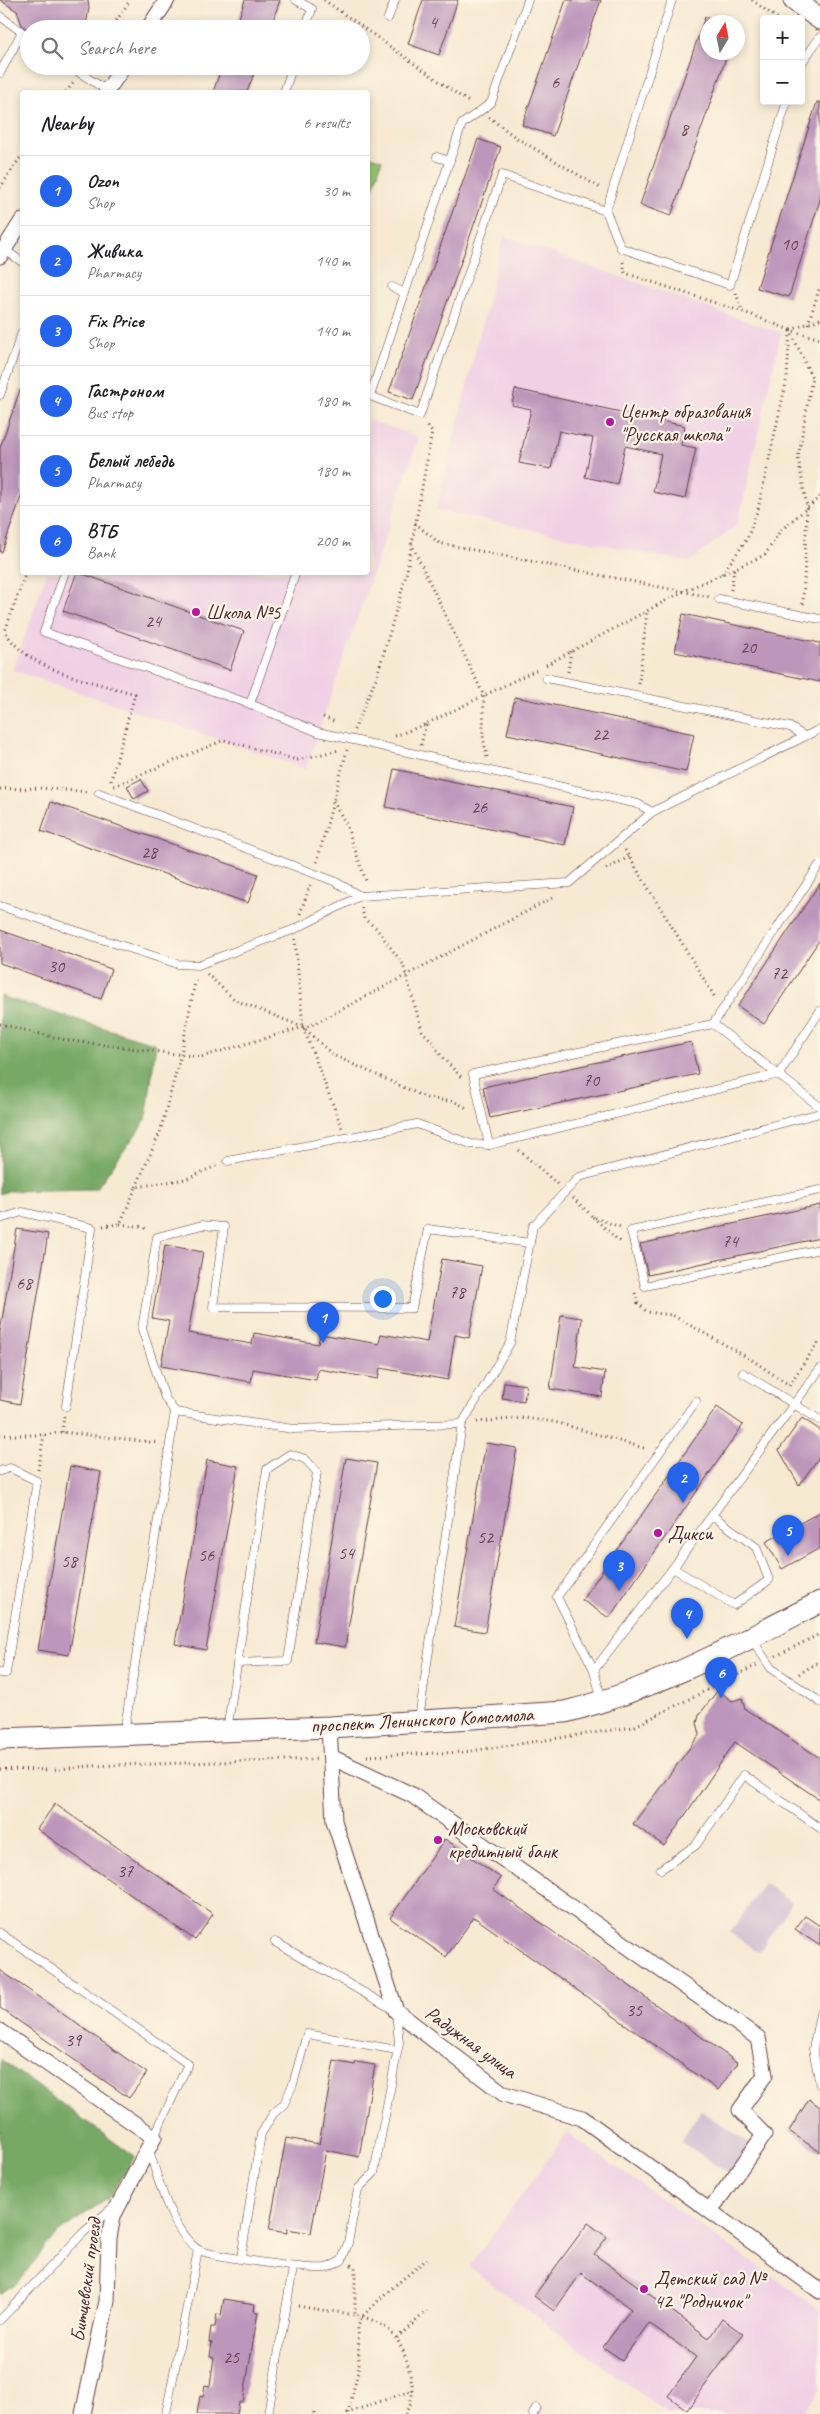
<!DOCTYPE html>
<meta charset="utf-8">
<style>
body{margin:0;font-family:Caveat,sans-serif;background:#f2f2f2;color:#202124}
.controls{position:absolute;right:15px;top:15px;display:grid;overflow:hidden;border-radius:5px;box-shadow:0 2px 8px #0003}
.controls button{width:45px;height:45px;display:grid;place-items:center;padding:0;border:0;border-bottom:1px solid #e0e0e0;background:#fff;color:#202124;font:25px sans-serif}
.compass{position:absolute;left:700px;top:15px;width:45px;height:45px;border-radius:50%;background:#fff;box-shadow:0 2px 8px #0003;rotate:10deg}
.you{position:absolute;left:382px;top:1298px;width:18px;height:18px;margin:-12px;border:4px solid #fff;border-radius:50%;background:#1a73e8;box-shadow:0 0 0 8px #1a73e833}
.badge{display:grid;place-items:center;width:32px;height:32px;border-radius:50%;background:#2563eb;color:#fff;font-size:16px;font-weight:700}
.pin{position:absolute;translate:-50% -41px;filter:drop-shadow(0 1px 2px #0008)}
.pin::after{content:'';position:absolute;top:26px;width:18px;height:15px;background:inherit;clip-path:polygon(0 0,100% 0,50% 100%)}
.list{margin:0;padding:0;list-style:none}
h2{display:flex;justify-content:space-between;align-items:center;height:65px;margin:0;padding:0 20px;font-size:21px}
h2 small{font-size:16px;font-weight:400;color:#757577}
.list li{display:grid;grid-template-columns:32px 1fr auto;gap:15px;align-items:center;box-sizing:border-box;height:70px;padding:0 20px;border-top:1px solid #e0e0e0}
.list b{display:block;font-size:19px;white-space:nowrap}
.list p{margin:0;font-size:16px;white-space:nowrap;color:#757577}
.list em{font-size:16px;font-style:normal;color:#757577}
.icon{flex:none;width:28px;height:28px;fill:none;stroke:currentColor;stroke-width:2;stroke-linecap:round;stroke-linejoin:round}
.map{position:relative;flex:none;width:820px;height:2414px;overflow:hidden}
.search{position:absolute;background:#fff;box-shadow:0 2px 8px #0003;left:20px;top:20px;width:350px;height:55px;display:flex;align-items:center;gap:12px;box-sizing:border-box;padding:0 18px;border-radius:28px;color:#757577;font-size:19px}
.panel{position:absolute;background:#fff;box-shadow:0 2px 8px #0003;left:20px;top:90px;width:350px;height:485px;border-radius:5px}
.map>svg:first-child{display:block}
</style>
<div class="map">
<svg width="820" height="2414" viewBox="0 0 820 2414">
<rect width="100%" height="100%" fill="#fcf5e5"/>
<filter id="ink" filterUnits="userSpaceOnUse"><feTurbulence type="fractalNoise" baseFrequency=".02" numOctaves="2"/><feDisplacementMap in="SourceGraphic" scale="10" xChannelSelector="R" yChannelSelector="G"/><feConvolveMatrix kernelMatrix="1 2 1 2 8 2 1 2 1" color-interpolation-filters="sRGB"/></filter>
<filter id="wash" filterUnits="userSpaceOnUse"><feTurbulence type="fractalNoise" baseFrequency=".0096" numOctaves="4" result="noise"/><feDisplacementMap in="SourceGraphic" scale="20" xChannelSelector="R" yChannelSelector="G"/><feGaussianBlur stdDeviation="1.12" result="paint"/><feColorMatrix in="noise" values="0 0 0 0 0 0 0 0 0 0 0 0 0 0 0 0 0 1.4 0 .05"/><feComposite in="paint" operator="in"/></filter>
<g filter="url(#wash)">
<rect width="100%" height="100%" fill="#f7ead3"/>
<g fill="#f0d0e5">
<path d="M504 236 781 333 738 524 689 562 436 510Z"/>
<path d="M368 420 419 437 306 769 13 670 47 573 368 572Z"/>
<path d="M567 2133 820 2310V2389L802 2414H668L469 2267Z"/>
</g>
<g fill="#cebed2">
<path d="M764 1883 792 1903 759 1952 730 1933Z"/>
<path d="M701 2111 750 2144 729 2174 680 2141Z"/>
</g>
<path fill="#94c373" stroke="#6f714f" d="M368 155 382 160 368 204Z"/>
<g fill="#77a965" stroke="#606448">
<path d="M0 996 156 1044 146 1120 96 1189 9 1191 0 1194Z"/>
<path d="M0 2059 135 2157 108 2198 56 2234 18 2282 0 2294Z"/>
</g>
<g id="blocks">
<g fill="#bd96bc">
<path d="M0 0H88L89 7 87 20 81 29H27L22 25 17 11Z"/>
<path d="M245 0H280L270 29H235Z"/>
<path d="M423 0H458L439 55 408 44Z"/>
<path d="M566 0H601L553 136 522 125Z"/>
<path d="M705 17H708V52H728L671 216 640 205Z"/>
<path d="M222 66H257L247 92H213Z"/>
<path d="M817 102H820V200L789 297 757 288Z"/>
<path d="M478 139 501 147 413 400 389 392Z"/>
<path d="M515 389 685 426 681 445 696 448 685 499 653 492 661 454 625 446 617 484 585 477 593 438 559 431 551 469 519 463 531 409 512 405Z"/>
<path d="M20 390H22V494L2 552H0V448Z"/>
<path d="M77 572 244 631 230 670 63 611Z"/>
<path d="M683 614 820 643V682L675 652Z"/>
<path d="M515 697 694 734 686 772 507 734Z"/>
<path d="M394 769 573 807 565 845 386 807Z"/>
<path d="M141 779 148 791 134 799 127 786Z"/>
<path d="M51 802 258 874 248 903 41 831Z"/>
<path d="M820 883V939L764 1024 738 1006Z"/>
<path d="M0 930 111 969 101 999 0 963Z"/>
<path d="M691 1042 698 1074 490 1118 483 1087Z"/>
<path d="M820 1205V1238L648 1275 640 1244Z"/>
<path d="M17 1229 48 1234 20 1404 0 1400V1332Z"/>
<path d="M165 1245 203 1252 188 1333 252 1344 254 1333 318 1344 320 1334 379 1344 381 1334 427 1342 442 1259 482 1266 469 1338 455 1335 448 1380 380 1368 378 1379 318 1369 316 1380 253 1369 251 1382 161 1366 169 1321 152 1318Z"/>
<path d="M561 1315 582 1318 575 1367 605 1372 602 1397 550 1389Z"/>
<path d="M504 1382 526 1385 524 1401 502 1398Z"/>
<path d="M717 1407 743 1425 609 1618 582 1600Z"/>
<path d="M802 1418 820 1430V1456L799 1485 779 1450Z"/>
<path d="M486 1443 517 1448 485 1632 454 1627Z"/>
<path d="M346 1458 377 1463 345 1647 314 1642Z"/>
<path d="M207 1460 238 1466 206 1650 175 1644Z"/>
<path d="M70 1466 101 1472 69 1655 38 1650Z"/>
<path d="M820 1512V1548L782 1569 766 1542Z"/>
<path d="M718 1690 732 1701 742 1698 745 1709 820 1758V1800L735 1742 664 1846 633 1824 700 1734 697 1723 699 1715Z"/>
<path d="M55 1804 213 1914 195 1940 37 1829Z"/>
<path d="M445 1839 501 1878 493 1889 738 2063 718 2090 474 1917 446 1957 390 1918Z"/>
<path d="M805 1916 820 1926V1946L795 1929Z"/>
<path d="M0 1970 147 2073 129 2098 0 2008Z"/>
<path d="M334 2061 355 2065 356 2062 375 2065 359 2157 326 2150 311 2233 287 2229V2233L269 2230 286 2138 319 2144Z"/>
<path d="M809 2099 820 2107V2152L789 2131Z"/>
<path d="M588 2223 607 2237 594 2254 709 2338 722 2319 743 2334 687 2410 668 2396 696 2357 649 2323 622 2360 603 2347 631 2309 581 2273 554 2311 534 2296Z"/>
<path d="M224 2299 255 2304 254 2311 258 2312 243 2402H239L237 2414H197L200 2396 203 2397 205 2385 210 2386 214 2357 210 2356 212 2343 209 2342 211 2327H215L217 2314 221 2315Z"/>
</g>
</g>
</g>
<g filter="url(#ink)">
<use href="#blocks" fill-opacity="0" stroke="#643d44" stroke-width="1"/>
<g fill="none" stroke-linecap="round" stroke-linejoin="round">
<defs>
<g id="service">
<path d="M296 0 312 9 305 29"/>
<path d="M0 16 29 37"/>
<path d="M388 18 395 0"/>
<path d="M801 64 820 37"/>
<path d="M69 66 108 91"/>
<path d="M0 73 22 32"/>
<path d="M284 92 293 66"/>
<path d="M437 157 450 161"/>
<path d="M606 211 672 0"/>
<path d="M4 249 22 262"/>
<path d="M392 287 405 293"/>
<path d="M0 395 22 332"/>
<path d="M368 395 370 396 462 124 491 103 528 0"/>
<path d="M370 396 420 415 502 175 606 211 621 248 730 285 787 101"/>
<path d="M65 572 44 632 250 704 318 732 638 804 652 812"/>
<path d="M719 599 820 619"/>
<path d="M546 678 790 727 804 736"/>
<path d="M250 704 296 572"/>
<path d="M99 793 334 881 360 896"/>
<path d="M0 906 178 964 198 965 295 929 360 896 569 883 652 812 820 729"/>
<path d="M713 1024 820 864"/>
<path d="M489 1145 473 1074 713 1024 820 1107"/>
<path d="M228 1161 417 1124 471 1144 489 1145 779 1074 820 1011"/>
<path d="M820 1190 631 1231 645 1286 820 1249"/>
<path d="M0 1219 22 1212 92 1228 66 1406"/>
<path d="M743 1373 820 1420"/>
<path d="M175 1412 165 1398 142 1329 157 1237 202 1225 224 1227 213 1307 412 1308 428 1229 530 1243"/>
<path d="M0 1471 10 1468 37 1481 6 1673H0"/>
<path d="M713 1516 756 1547 769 1580 734 1605 673 1568 820 1369"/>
<path d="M751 1638 771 1668 820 1702"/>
<path d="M594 1670 673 1568"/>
<path d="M602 1701 594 1670 557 1597 696 1401"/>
<path d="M419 1719 462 1424"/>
<path d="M227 1730 267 1469 290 1454 305 1459 317 1472 288 1661 237 1663"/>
<path d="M124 1733 175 1412 293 1429 462 1424 510 1343 533 1226 579 1177 820 1113"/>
<path d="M661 1869 696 1845 744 1775 820 1828"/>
<path d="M0 1933 188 2064 154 2137"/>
<path d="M820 2014 813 2049 820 2085"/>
<path d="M149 2150C158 2179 171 2230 197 2249 207 2256 309 2270 325 2268 331 2267 337 2263 342 2260L348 2243 358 2189 374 2173 399 2043 396 2011 275 1942"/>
<path d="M241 2258 261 2134 273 2114 284 2104 293 2084 307 2034 397 2050"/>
<path d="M0 2320 84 2232 112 2208"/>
<path d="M166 2414 198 2250"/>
<path d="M268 2414 293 2268"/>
<path d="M533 2414 536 2408"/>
</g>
<g id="minor">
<path d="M148 29 167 0"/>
<path d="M106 92 124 66"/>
<path d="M0 256 22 221"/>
<path d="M329 1727 334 1821 396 2011 504 2094 582 2118 820 2291"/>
<path d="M331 1757 412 1795 758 2038 765 2075 740 2110 764 2135 710 2211"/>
<path d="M0 2031 154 2137 113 2216 109 2238 107 2301 83 2414"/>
</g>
<g id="secondary">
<path d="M794 0 820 19"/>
<path d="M0 1739 329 1727 565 1712C656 1689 737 1645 820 1602"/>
</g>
</defs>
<use href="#service" stroke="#643d44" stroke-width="9"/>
<use href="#minor" stroke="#643d44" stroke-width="17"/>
<use href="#secondary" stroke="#643d44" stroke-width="23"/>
<g stroke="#643d44" stroke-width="3" stroke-dasharray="1 4" stroke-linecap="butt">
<path d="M324 0 470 103"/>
<path d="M752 0 778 19"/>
<path d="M111 29 130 0"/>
<path d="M66 92 75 81"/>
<path d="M489 117 515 137 602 189"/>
<path d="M0 188 22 155"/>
<path d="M623 262 625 273 752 315 790 330 820 339"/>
<path d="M736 293 742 311"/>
<path d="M808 324 820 287"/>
<path d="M790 330 812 378 798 458 807 507 803 605"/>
<path d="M791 330 820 319"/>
<path d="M415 523 439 543 710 597"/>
<path d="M411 543 484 696 483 736 487 758"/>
<path d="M26 572 5 631C28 672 93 681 135 694L110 784"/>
<path d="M722 574 747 539 758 509 787 378 790 331"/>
<path d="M731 590 734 569"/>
<path d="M546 665 682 592 765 555 780 531 820 497"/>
<path d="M568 672 571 651"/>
<path d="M639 684 647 611"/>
<path d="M323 717 336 722"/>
<path d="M354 730 377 676 406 576 432 432 426 424"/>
<path d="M395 736 426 724 536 670"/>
<path d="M421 745 426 724"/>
<path d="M114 786 224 740 297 760 339 750"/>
<path d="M0 789 41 788 89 792"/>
<path d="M333 801 346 824 367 884"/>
<path d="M625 850 716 999"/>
<path d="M317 862 347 750"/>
<path d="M606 869 629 857"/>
<path d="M362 908 364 919 376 928 403 964 422 1031 433 1042 441 1056 462 1078"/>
<path d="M300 914 310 885"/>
<path d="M295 939 303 1027 342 1128"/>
<path d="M207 974 235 1000 303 1027 333 1055 427 1098 455 1102 469 1109"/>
<path d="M0 1024 65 1040 201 1057 314 1024 554 897"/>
<path d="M519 1150 557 1184"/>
<path d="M136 1187 160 1132 181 1054 196 977"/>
<path d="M573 1198 593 1217 620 1227"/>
<path d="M593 1217 621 1243"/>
<path d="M120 1224 143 1227 148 1230"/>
<path d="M103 1226 120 1224 136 1187 186 1179 218 1165"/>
<path d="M635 1293 638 1303 647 1312 672 1315 752 1360 789 1385 820 1340"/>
<path d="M477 1422 524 1418 555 1422 647 1449"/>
<path d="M62 1432 64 1416"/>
<path d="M0 1435H44L62 1432 159 1443"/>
<path d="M38 1470 44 1435"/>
<path d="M776 1656 820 1634"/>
<path d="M799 1674 820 1661"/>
<path d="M367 1756 464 1752 633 1727 757 1665"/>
<path d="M0 1769 48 1770 89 1766 316 1759"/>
<path d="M351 2265 355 2267V2317"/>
<path d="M298 2306C367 2319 401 2308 413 2390L345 2414"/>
<path d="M397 2338 427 2311"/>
<path d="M348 2413 359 2367 358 2327 361 2318 386 2293 427 2259"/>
<path d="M314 2414V2412"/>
<path d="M405 2414 410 2405 413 2390"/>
</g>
<use href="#service" stroke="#fff" stroke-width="8"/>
<use href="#minor" stroke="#fff" stroke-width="15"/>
<use href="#secondary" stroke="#fff" stroke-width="21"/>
</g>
</g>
<g fill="#b5179e" stroke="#fcf5e5" stroke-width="2">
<circle cx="610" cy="422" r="5"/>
<circle cx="196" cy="612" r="5"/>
<circle cx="658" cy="1533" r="5"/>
<circle cx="438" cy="1840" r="5"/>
<circle cx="644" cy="2289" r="5"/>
</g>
<g text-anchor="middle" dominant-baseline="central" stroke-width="4.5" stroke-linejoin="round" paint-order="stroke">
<g font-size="18" fill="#673d4f">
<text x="433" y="22">4</text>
<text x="555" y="82">6</text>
<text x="684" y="129">8</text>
<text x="789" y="244">10</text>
<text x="153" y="621">24</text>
<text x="748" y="647">20</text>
<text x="600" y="734">22</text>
<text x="479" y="807">26</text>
<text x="149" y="852">28</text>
<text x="56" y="966">30</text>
<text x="779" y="973">72</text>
<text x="591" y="1080">70</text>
<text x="730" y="1241">74</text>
<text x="24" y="1283">68</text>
<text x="457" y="1292">78</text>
<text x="485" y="1537">52</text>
<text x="346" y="1553">54</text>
<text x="206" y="1555">56</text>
<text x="69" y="1561">58</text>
<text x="125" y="1871">37</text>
<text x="634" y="2010">35</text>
<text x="73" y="2040">39</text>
<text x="231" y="2357">25</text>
</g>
<g font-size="20" fill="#4a1f2b" stroke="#fcf5e5" text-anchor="start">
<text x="620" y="411">Центр образования<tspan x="620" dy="23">"Русская школа"</tspan></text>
<text x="206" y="612">Школа №5</text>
<text x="668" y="1533">Дикси</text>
<text x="448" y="1828">Московский<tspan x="448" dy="23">кредитный банк</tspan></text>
<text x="654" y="2278">Детский сад №<tspan x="654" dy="23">42 "Родничок"</tspan></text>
</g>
<g font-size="20" fill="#4a1f2b" stroke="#fcf5e5">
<text transform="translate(422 1720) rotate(-3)">проспект Ленинского Комсомола</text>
<text transform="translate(471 2042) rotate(36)">Радужная улица</text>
<text transform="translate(86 2280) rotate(-82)">Битцевский проезд</text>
</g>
</g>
</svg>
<div class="controls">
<button>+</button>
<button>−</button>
</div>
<svg class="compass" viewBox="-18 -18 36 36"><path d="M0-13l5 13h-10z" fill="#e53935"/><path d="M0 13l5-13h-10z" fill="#757577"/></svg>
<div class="you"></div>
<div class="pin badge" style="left:323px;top:1343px">1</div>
<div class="pin badge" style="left:683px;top:1503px">2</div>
<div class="pin badge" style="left:619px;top:1591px">3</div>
<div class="pin badge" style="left:687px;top:1639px">4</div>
<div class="pin badge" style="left:788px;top:1556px">5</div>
<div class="pin badge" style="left:721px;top:1698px">6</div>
<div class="search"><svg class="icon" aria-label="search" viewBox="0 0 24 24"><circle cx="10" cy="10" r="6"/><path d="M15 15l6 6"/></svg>Search here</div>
<section class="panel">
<h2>Nearby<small>6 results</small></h2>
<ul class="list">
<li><span class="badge">1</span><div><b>Ozon</b><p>Shop</p></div><em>30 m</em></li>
<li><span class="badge">2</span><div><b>Живика</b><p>Pharmacy</p></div><em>140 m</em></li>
<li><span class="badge">3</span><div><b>Fix Price</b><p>Shop</p></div><em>140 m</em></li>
<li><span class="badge">4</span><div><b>Гастроном</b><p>Bus stop</p></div><em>180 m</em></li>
<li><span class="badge">5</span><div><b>Белый лебедь</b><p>Pharmacy</p></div><em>180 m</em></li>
<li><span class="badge">6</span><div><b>ВТБ</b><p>Bank</p></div><em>200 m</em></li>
</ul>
</section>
</div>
